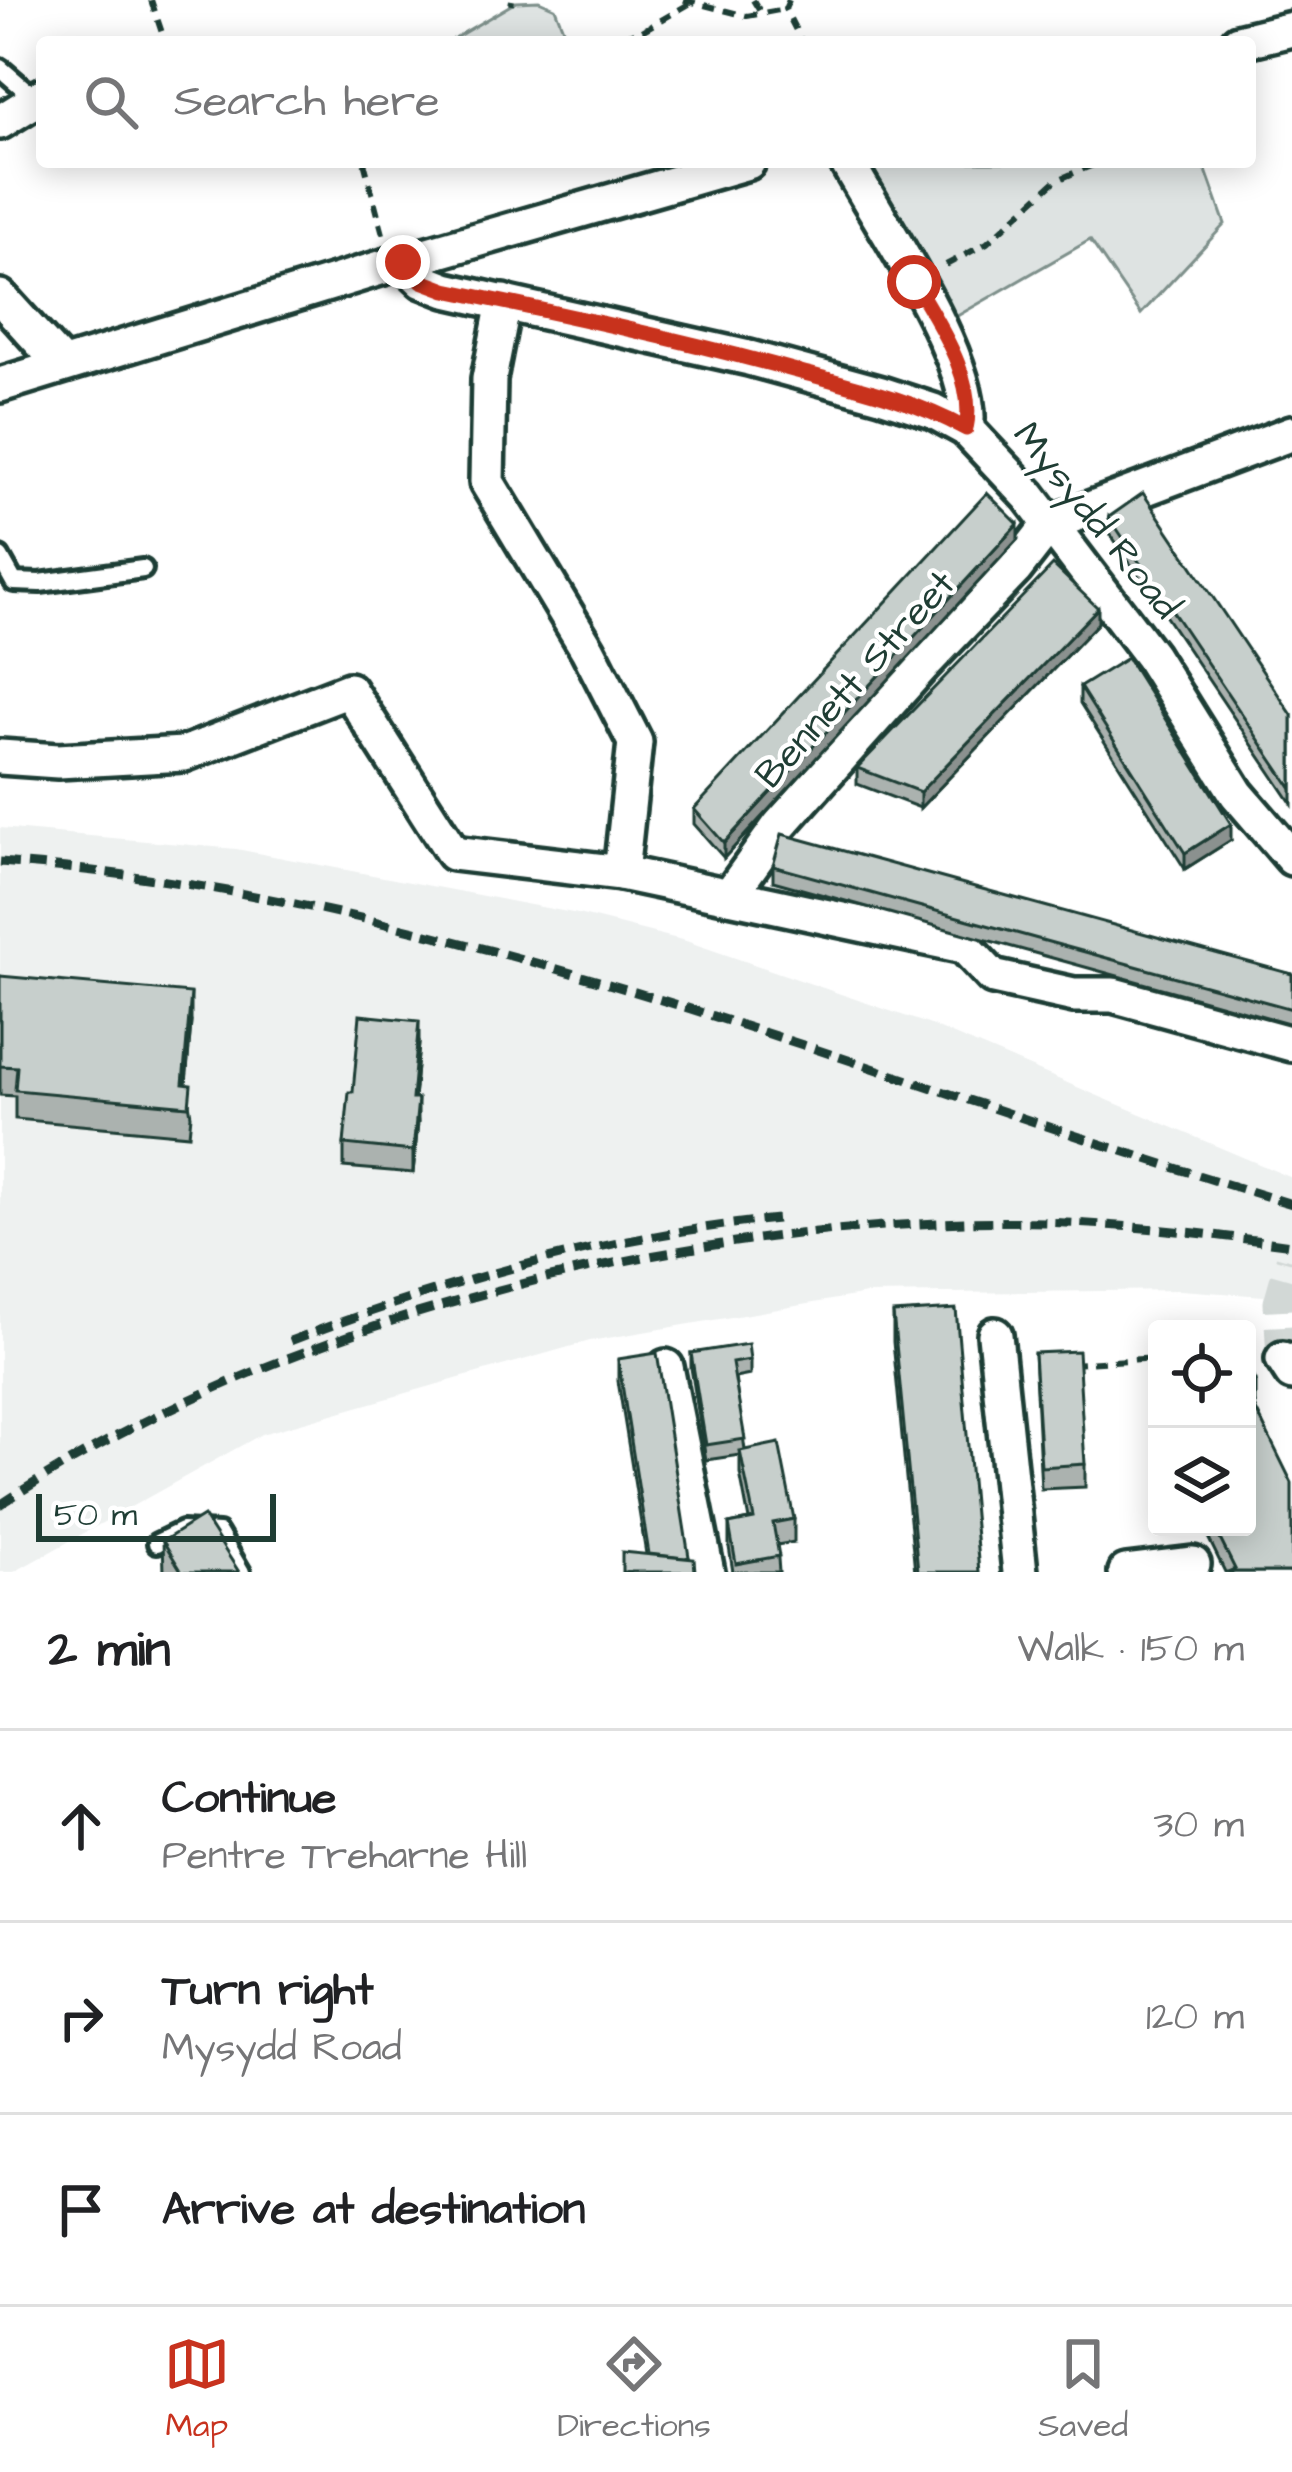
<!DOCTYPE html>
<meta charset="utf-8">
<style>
body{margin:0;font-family:"Architects Daughter",sans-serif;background:#f6f6f6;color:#202124}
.controls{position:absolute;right:36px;bottom:36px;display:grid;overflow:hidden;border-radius:12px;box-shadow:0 6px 30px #0003}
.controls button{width:108px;height:108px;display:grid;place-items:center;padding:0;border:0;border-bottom:3px solid #e0e0e0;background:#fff;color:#202124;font:60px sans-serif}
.scale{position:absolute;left:36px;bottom:30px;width:240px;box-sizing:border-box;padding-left:12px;border:6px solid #1f3d34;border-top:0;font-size:33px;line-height:42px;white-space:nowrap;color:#1f3d34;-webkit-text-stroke:9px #fff;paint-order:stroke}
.stop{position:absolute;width:36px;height:36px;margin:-27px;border:9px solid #c8321e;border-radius:50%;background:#fff}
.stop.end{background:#c8321e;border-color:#fff;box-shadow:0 3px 12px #0008}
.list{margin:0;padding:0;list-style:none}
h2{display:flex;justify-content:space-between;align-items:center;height:156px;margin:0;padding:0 48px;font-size:51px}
h2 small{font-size:39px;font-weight:400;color:#757577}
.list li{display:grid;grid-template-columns:78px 1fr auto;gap:36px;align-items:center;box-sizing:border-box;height:192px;padding:0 48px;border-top:3px solid #e0e0e0}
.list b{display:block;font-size:45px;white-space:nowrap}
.list p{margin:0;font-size:39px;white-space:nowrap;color:#757577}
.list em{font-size:39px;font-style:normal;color:#757577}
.icon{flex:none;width:66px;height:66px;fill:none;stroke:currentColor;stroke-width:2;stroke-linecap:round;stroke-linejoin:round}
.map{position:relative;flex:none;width:1292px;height:1572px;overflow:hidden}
.search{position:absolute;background:#fff;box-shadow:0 6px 30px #0003;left:36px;right:36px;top:36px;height:132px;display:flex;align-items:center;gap:30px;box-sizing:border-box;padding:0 42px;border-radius:12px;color:#757577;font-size:45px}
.sheet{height:732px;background:#fff}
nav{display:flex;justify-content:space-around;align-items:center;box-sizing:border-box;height:168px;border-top:3px solid #e0e0e0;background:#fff;font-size:33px;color:#757577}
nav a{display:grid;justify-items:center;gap:6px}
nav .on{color:#c8321e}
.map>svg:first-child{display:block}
</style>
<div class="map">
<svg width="1292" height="1572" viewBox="0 0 1292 1572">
<rect width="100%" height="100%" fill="#fff"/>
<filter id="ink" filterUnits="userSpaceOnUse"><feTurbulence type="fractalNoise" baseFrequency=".00833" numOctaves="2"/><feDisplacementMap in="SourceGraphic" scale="24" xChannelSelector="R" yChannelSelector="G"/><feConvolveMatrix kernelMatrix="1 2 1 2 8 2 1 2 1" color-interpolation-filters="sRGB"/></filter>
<g filter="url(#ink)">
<path fill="#eef1f0" d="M0 828 236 849 578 914 686 941 928 1024 1292 1178V1298L1180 1290 866 1294 590 1341 262 1434 14 1572H0Z"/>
<g fill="#dee3e2" stroke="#7e908b" stroke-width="3">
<path d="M539 1 555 8 565 34 543 42H448L516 2Z"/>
<path d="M863 162H1203L1225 224 1141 314 1090 240 945 323Z"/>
</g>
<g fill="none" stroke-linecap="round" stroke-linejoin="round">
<path stroke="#d2d8d6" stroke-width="33" stroke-dasharray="33 16" stroke-linecap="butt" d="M1283 1359 1280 1303 1292 1260"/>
<defs>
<g id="lane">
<path d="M0 68 36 99"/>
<path d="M0 557 14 582 40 583 143 569"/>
<path d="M157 1543 182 1531 218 1533 241 1572"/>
</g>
<g id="street">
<path d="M1238 42 1292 29"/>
<path d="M0 122 42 96"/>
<path d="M847 162C879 220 979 367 966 429"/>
<path d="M403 262 423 281 446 290 749 358 881 394 933 411 966 429 1029 496 1151 656 1237 794 1292 858"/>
<path d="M0 297 62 365"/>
<path d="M0 385 390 265 748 162"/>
<path d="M0 757 58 761 184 754 349 690 453 853 621 873 635 742 588 650 487 482 489 379 504 302"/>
<path d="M621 873 964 946 993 977 1074 995H1113L1292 1044"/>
<path d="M729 896 780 825 922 666 1015 569 1050 524 1292 433"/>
<path d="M995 1335 1020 1572"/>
<path d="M1283 1359 1292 1373"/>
<path d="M666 1367 707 1572"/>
<path d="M1126 1572 1193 1564"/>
</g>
</defs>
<use href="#lane" stroke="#1f3d34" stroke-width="26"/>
<use href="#street" stroke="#1f3d34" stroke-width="42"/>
<g stroke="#1f3d34" stroke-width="6" stroke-dasharray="12 9" stroke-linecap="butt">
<path d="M151 0 165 42"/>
<path d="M684 0 747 16 785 9"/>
<path d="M753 0 761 13"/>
<path d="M789 0 785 9 802 42"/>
<path d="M511 5 512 0"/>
<path d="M602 42 642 31 696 0"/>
<path d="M364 162 383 234"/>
<path d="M946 265 987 243 1055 181 1100 162"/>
<path d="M1071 1364 1157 1358"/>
</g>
<use href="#lane" stroke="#fff" stroke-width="16"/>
<use href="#street" stroke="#fff" stroke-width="33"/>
<g stroke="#1f3d34" stroke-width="9" stroke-dasharray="18 9" stroke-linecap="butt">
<path d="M0 862C448 895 866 1077 1292 1204"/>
<path d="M290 1341C447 1281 610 1235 777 1219"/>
<path d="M0 1505C264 1330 624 1236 939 1223 1057 1217 1175 1229 1292 1245"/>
</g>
</g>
<g fill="#abb2af" stroke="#1f3d34" stroke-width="3">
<path d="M1109 517 1292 715V804L1109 532Z"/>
<path d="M1018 539 724 858 694 824V809Z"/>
<path d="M1098 623 920 808 857 784V768Z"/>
<path d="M1080 687 1231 840 1185 869 1080 703Z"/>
<path d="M773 866 1292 974V1024L773 881Z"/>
<path d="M0 976 191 1022 186 1085 191 1115 189 1135 15 1119V1096L0 1095Z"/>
<path d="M419 1044 414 1099 418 1122 413 1173 344 1167V1144L353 1092Z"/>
<path d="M893 1313 979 1572H915L893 1342Z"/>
<path d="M691 1353 750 1360V1375L735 1378 745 1450 794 1519V1542L777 1545 779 1572H733L729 1547V1524L749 1520 740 1473V1455L706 1460 691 1368Z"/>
<path d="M1034 1353 1085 1464V1487L1041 1489Z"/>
<path d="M618 1359 689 1557 646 1554 618 1381Z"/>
<path d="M1247 1365 1255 1404 1253 1405 1292 1572H1225L1203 1527H1247Z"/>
<path d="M163 1541 239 1572H164Z"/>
</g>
<g fill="#8b918f" stroke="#1f3d34" stroke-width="3">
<path d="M1018 524V539L724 858V843Z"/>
<path d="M1098 608V623L920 808V792Z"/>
<path d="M1231 824V840L1185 869V853Z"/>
<path d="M191 993V1022L184 1105 183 1084Z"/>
<path d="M419 1021V1044L412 1121V1099Z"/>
<path d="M418 1099V1122L413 1173V1151Z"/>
<path d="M1255 1381V1404L1247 1408V1385Z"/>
</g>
<g fill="#c7cfcc" stroke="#1f3d34" stroke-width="3">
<path d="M987 493 1018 524 724 843 694 809Z"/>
<path d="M1143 493 1292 715V789L1109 517Z"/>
<path d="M1053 565 1098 608 920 792 857 768Z"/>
<path d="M1127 658 1231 824 1185 853 1080 687Z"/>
<path d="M782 834 1292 974V1009L773 866Z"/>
<path d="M0 976 191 993 183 1084 191 1085 189 1106 15 1090 17 1067 0 1066Z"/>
<path d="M360 1015 419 1021 412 1099H418L413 1151 344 1144 349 1092H353Z"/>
<path d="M956 1309 979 1572H918L893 1313Z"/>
<path d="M748 1344 750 1360 732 1363 745 1439 706 1445 691 1353Z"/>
<path d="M1078 1351 1085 1464 1041 1467 1034 1353Z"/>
<path d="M657 1353 689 1557 685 1558 649 1554 618 1359Z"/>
<path d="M1247 1365 1255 1381 1247 1385Z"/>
<path d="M1247 1392 1292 1483V1572H1228L1235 1569 1214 1527H1247Z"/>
<path d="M779 1443 794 1519 773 1523 779 1556 736 1564 729 1524 754 1519 740 1451Z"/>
<path d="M203 1516 239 1572H182L163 1541Z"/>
<path d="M622 1552 694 1559 695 1572H622Z"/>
</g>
</g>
<g fill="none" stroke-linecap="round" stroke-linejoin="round" filter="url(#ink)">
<path stroke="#c8321e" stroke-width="15" d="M403 262 422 281 446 290C562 314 679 339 793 370 852 386 912 399 966 429 977 379 938 324 914 282"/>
</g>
<g text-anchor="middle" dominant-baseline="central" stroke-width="9" stroke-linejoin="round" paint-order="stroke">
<g font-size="39" fill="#1f3d34" stroke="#fff">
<text transform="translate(1096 521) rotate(51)">Mysydd Road</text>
<text transform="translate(856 680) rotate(-48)">Bennett Street</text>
</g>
</g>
</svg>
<div class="controls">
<button><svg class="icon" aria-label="locate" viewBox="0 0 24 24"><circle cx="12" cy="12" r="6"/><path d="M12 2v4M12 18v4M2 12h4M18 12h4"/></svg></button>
<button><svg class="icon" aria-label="layers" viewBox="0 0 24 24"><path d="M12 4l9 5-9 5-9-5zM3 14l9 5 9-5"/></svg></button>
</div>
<div class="scale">50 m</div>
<div class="stop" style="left:914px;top:282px"></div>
<div class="stop end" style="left:403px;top:262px"></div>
<div class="search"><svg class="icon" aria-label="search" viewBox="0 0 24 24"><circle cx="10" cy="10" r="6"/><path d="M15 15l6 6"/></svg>Search here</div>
</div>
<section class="sheet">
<h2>2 min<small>Walk · 150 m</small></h2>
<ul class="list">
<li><svg class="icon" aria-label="ahead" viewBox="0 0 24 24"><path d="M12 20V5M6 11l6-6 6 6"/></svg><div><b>Continue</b><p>Pentre Treharne Hill</p></div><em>30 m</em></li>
<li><svg class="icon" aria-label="right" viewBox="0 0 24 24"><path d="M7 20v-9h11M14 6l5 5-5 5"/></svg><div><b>Turn right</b><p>Mysydd Road</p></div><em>120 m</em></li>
<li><svg class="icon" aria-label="arrive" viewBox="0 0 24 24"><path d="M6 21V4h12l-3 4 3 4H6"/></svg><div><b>Arrive at destination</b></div></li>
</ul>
</section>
<nav>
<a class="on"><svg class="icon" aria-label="map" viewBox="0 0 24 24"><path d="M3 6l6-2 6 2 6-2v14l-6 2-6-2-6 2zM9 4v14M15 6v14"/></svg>Map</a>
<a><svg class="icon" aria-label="directions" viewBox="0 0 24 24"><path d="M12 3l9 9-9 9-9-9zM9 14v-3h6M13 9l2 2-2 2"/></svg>Directions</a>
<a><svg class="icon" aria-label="saved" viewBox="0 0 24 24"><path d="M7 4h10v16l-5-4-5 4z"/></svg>Saved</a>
</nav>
